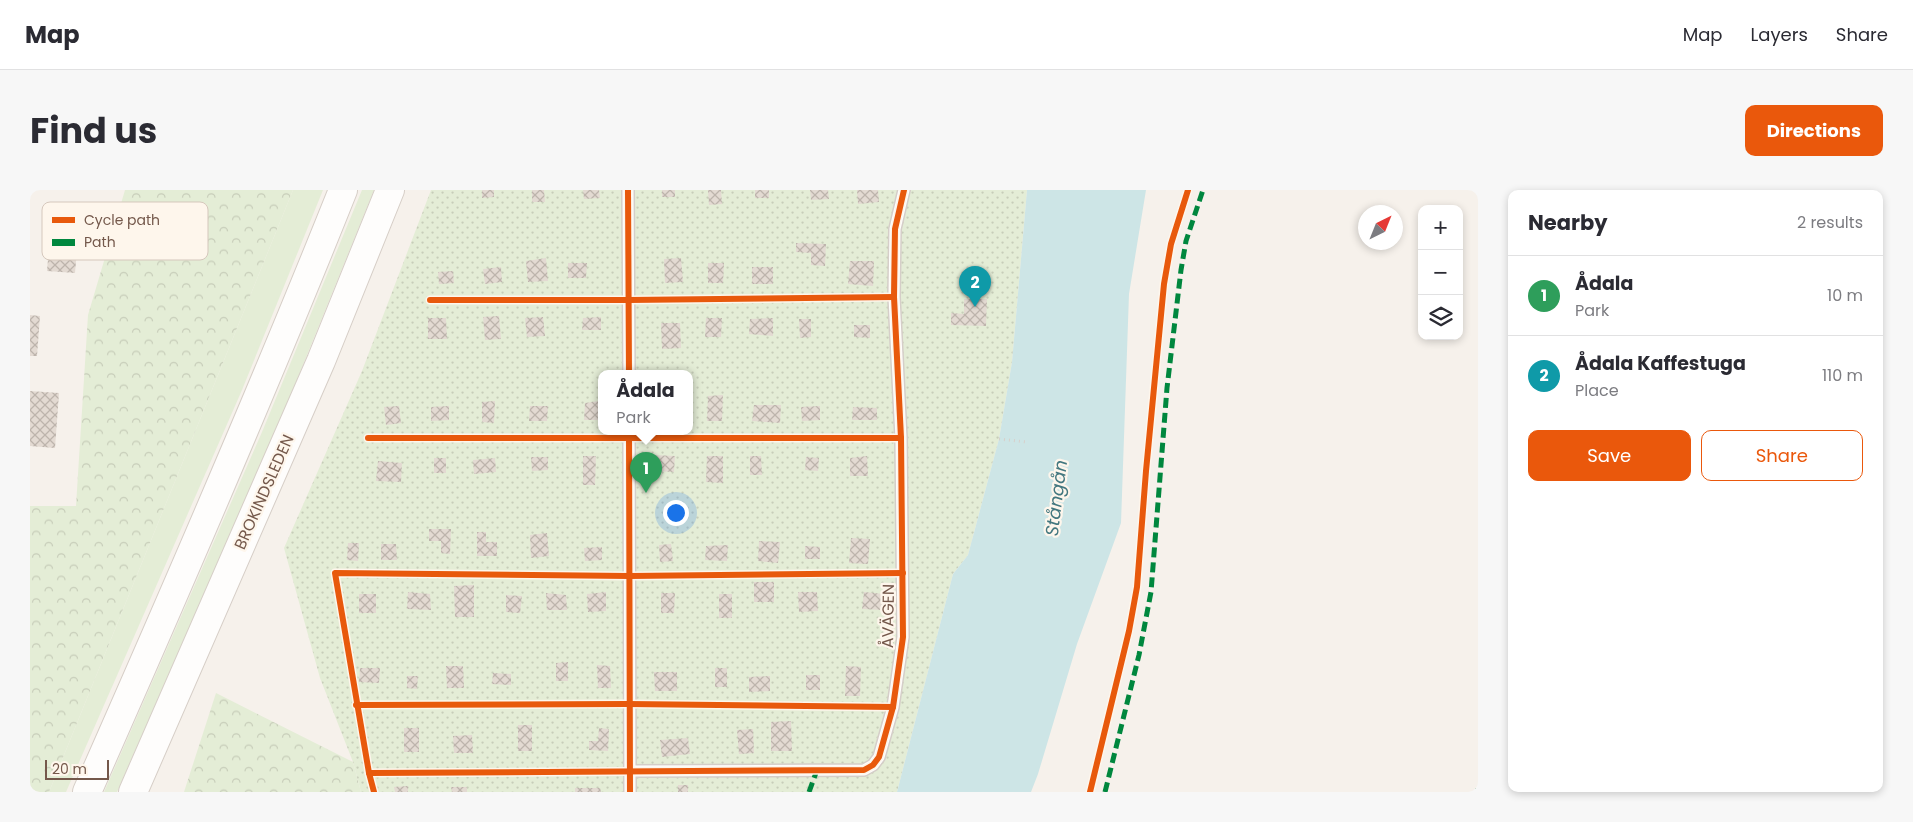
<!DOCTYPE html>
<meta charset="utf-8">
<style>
body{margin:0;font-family:Poppins,sans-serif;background:#f7f7f7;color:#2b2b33}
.controls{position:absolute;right:15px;top:15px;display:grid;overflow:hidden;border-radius:10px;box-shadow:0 2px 8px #0003}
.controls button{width:45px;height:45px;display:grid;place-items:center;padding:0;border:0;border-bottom:1px solid #e1e1e2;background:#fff;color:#2b2b33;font:25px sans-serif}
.compass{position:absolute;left:1328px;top:15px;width:45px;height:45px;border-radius:50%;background:#fff;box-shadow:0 2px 8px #0003;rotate:43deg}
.scale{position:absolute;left:15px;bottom:12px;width:64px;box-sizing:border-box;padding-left:5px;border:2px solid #74584b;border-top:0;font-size:14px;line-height:18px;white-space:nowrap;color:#74584b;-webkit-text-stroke:4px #fef6ec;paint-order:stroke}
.you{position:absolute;left:645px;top:322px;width:18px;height:18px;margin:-12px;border:4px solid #fff;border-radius:50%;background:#1a73e8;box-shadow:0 0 0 8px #1a73e833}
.badge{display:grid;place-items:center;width:32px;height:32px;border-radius:50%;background:#ea580c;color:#fff;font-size:16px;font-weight:700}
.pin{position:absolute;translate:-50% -41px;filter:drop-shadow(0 1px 2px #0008)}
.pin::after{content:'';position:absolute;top:26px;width:18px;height:15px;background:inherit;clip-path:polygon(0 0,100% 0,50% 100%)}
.popup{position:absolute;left:568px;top:180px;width:95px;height:65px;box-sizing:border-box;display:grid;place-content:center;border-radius:10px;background:#fff;filter:drop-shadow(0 1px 4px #0005);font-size:16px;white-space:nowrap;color:#7c7c81}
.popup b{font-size:19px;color:#2b2b33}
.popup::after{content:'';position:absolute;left:50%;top:100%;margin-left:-10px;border:10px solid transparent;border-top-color:#fff}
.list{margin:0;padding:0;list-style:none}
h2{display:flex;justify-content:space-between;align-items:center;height:65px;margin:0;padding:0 20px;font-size:21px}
h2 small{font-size:16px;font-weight:400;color:#7c7c81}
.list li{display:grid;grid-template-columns:32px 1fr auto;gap:15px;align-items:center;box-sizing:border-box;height:80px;padding:0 20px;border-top:1px solid #e1e1e2}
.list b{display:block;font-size:19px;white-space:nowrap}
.list p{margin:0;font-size:16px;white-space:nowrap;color:#7c7c81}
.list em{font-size:16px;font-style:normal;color:#7c7c81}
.actions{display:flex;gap:10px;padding:15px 20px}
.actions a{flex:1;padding:11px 0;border:1px solid #ea580c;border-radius:10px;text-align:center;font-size:18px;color:#ea580c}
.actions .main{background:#ea580c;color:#fff}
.icon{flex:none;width:28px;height:28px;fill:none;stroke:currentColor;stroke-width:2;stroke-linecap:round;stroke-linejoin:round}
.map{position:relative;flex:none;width:1448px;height:602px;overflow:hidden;border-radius:10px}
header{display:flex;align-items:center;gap:30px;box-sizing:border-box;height:70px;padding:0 25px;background:#fff;border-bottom:1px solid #e1e1e2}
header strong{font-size:24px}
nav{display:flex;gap:28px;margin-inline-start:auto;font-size:18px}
.intro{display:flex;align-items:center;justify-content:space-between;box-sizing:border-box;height:120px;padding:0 30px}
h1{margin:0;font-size:35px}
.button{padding:12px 22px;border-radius:10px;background:#ea580c;color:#fff;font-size:18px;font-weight:700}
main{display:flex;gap:30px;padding:0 30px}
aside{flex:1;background:#fff;border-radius:10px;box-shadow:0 2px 8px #0003}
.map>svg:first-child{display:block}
</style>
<header>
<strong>Map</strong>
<nav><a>Map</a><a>Layers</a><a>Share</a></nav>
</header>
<div class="intro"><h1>Find us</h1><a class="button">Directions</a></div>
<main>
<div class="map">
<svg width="1448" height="602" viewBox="0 0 1448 602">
<defs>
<pattern id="forest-crowns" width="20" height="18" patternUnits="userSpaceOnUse" patternTransform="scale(1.25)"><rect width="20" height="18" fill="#e4edd6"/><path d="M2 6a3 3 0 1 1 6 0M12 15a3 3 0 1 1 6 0" fill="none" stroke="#c7cdb9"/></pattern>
<pattern id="park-dots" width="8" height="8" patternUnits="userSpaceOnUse" patternTransform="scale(1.25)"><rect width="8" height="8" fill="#e4edd6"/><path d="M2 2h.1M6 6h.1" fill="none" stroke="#c7cdb9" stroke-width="1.8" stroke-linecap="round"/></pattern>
<pattern id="building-cross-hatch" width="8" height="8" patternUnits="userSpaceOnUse" patternTransform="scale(1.25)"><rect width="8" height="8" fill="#e3dad2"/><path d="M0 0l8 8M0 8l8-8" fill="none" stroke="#bdb4ac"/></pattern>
</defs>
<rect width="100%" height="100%" fill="#f6f1eb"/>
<g fill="#e4edd6">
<path d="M263 0H293L212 200 36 602H19Z"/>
<path d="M332 0H344L258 212 87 602H74L232 242Z"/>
</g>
<g fill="url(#forest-crowns)">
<path d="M95 0H263L19 602H0V316H46L58 125Z"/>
<path d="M186 503 323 572 331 602H154Z"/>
</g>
<path fill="url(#park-dots)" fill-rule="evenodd" d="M401 0H997L982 172 969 249 938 365 923 384 867 602H331L323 572 290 488 254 358 332 181ZM572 184H660V242H572Z"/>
<path fill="#cde5e6" d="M997 0H1116L1099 104 1091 333 1047 454 1008 584 1001 602H867L923 384 938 365 969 249 982 172Z"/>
<g fill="url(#building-cross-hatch)">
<path d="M452 0H464V7L452 8Z"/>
<path d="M502 0H514L515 12H502Z"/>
<path d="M553 0H569L570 8 554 9Z"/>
<rect x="632" y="0" width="13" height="7"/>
<path d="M678 0H691L692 14 679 15Z"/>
<rect x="725" y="0" width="14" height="8"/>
<path d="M780 0H798L799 9 781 10Z"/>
<path d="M827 0H848L849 12 828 14Z"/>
<path d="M20 45 48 48 45 83 17 81Z"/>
<path d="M766 53 796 54 795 76 781 75V63L766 62Z"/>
<path d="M516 68 518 91 498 92 496 71Z"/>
<path d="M651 68 653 92 635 93 634 69Z"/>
<path d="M820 71H844L843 96 818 94Z"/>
<path d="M538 73H557L556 88H538Z"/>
<path d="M678 73H694L693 93H678Z"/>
<path d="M471 77 472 92 455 94 453 79Z"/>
<rect x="722" y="77" width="21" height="17"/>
<path d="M423 81 424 93 409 94 408 82Z"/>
<path d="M934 109H957L956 136 921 135V123L934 124Z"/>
<path d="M0 125 10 126 7 166H0Z"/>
<path d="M469 126 471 149 455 150 453 127Z"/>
<path d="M513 127 515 146 497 147 495 128Z"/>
<path d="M571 127V140H552L553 128Z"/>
<path d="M398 128H416L417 149H398Z"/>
<path d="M676 128H692L691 147H675Z"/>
<path d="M743 128V146L719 144 720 129Z"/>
<path d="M769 129H781V147L770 148Z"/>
<path d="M631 133H650L651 158 632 159Z"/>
<path d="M824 135H840V148L824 147Z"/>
<path d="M0 201 29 203 25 258 0 256Z"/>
<path d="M693 205 692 231H677L678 206Z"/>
<path d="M465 211 464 233 452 232V212Z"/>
<path d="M569 211V230H554L555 213Z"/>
<path d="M724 215H751L750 233 722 231Z"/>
<path d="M369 216 371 233 356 235 354 217Z"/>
<path d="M419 216V230L401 231V217Z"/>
<path d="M500 216H518L517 231H499Z"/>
<path d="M790 216V230L772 231 771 217Z"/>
<path d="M823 217 847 218V230H822Z"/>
<path d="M625 265 645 266 644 282 625 281Z"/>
<path d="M553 266H566L565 295H553Z"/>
<path d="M677 266H693V293L676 292Z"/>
<path d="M720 266H731L732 285H720Z"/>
<path d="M837 266 838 286H820V268Z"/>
<path d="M501 267H518V280L502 281Z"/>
<path d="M776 267 789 268 788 281 775 280Z"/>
<rect x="404" y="268" width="12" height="15"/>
<path d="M465 268 466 282 444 284 443 270Z"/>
<path d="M348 271 372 273 371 292 346 291Z"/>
<path d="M399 339H421L420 364 411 363V351H399Z"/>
<path d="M447 342H456V352H467V366H447Z"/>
<path d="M517 343 519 366 501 368 500 345Z"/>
<path d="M821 348 840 349 838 374 819 373Z"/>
<path d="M729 351 750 352 748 373 728 371Z"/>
<path d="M318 353H329L328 371 317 370Z"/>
<path d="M351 354H366L367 370H351Z"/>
<path d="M641 354 643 371 630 372 629 355Z"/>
<path d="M698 355 697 371 675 370 676 356Z"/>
<path d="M775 356 790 357V369H775Z"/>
<path d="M572 357V370L555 371 554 358Z"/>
<rect x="724" y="392" width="20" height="20"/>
<path d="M444 395V427H425L424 396Z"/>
<path d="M378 402 400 404 401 420 377 419Z"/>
<path d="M576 402V421L558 422 557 404Z"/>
<path d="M768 402H787L788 421 769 422Z"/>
<path d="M834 402 854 404 852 420 832 419Z"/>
<path d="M516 403 536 405 537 420H517Z"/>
<path d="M631 403H645L644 423H631Z"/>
<rect x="329" y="404" width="17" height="19"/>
<rect x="689" y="404" width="13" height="24"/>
<path d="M476 405 492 406 490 423 476 422Z"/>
<path d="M538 472V491H526V473Z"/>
<path d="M567 475 580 476 581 498H568Z"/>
<path d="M416 476H433L434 498H417Z"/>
<path d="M816 476 831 477 830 506H815Z"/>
<path d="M330 478H350L349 493 329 492Z"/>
<rect x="685" y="478" width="12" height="19"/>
<path d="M624 482H647V501H625Z"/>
<path d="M463 483 481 484V495L462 494Z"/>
<rect x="776" y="485" width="14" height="15"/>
<path d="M377 486H388L387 499 377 498Z"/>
<path d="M740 486V501L719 502V487Z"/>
<path d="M761 531 762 561H741V532Z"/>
<rect x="488" y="535" width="14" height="26"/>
<rect x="374" y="538" width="15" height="24"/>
<path d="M569 538 579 539 578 561 559 560V551H568Z"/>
<path d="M723 539 724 563 709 564 707 540Z"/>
<path d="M442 545 443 563H424L423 546Z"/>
<path d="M658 548 660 564 632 567 630 550Z"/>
<rect x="648" y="595" width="10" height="7"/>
<path d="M378 596V602H365L364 597Z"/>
<path d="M421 597H437V602H422Z"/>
<path d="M545 598H570L571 602H545Z"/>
</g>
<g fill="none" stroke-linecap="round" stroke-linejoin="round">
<defs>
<g id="lane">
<path d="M598 0 599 184"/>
<path d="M599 242 600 602"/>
<path d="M599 581 834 580 843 575 849 567 863 517 873 447 871 248 864 107 865 39 874 0"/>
</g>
<g id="secondary">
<path d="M57 602C145 403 232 203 313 0"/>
<path d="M103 602 291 171 360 0"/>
</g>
</defs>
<use href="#lane" stroke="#d5cec8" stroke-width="14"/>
<use href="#secondary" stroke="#d6cec7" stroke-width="30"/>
<path stroke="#d7d0cb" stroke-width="3" stroke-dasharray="1 4" stroke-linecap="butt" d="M969 249 997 252"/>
<use href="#lane" stroke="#fefdfc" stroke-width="11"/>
<use href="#secondary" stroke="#fefdfc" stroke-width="28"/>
<g stroke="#00873e" stroke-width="5" stroke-dasharray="10 5" stroke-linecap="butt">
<path d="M779 602 787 580"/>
<path d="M1075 602 1109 465 1121 402 1137 198 1151 80 1156 51 1173 0"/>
<path d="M1447 602 1448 599"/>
</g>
<defs>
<g id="cycleway">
<path d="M598 0 599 184"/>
<path d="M400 110H599L864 107"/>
<path d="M599 242 600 602"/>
<path d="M338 248H871"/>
<path d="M326 515 598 514 863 517"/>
<path d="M339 583 834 580 843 575 849 567 863 517 873 447 871 248 864 107 865 39 874 0"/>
<path d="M344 602 339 583 305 383 600 386 873 383"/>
<path d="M1060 602 1099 441 1107 397 1116 281 1134 94 1141 54 1158 0"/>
</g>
</defs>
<use href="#cycleway" stroke="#fef6ec" stroke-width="9"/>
<use href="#cycleway" stroke="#e8590c" stroke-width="6"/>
</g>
<g text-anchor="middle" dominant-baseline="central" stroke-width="4.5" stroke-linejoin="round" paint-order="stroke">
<g font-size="16" fill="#74584b" stroke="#fef6ec">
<text transform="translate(234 302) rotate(-66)">BROKINDSLEDEN</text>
<text transform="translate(858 426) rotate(-89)">ÅVÄGEN</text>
</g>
<g font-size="18" font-style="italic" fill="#43777f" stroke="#fef6ec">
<text transform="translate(1026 308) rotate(-83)">Stångån</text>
</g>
</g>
<rect x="12" y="12" width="166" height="58" rx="8" fill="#fef6ec" stroke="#d5c7bc" stroke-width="1"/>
<rect x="22" y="27" width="23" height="6" fill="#e8590c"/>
<rect x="22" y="49" width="23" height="7" fill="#00873e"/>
<g font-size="14" fill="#74584b">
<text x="54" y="35">Cycle path</text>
<text x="54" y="57">Path</text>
</g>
</svg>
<div class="controls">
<button>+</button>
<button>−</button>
<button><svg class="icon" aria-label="layers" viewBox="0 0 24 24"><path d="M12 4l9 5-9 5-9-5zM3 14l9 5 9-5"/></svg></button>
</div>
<svg class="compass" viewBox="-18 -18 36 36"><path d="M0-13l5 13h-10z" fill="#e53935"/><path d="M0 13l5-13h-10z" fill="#7c7c81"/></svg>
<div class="scale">20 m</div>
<div class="you"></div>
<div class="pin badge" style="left:616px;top:303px;background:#2e9e5b">1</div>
<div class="popup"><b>Ådala</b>Park</div>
<div class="pin badge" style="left:945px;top:117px;background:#0f9aa8">2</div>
</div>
<aside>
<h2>Nearby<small>2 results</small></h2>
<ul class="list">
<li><span class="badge" style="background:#2e9e5b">1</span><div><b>Ådala</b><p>Park</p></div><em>10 m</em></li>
<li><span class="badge" style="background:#0f9aa8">2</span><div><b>Ådala Kaffestuga</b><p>Place</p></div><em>110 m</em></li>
</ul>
<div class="actions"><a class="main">Save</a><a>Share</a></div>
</aside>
</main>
